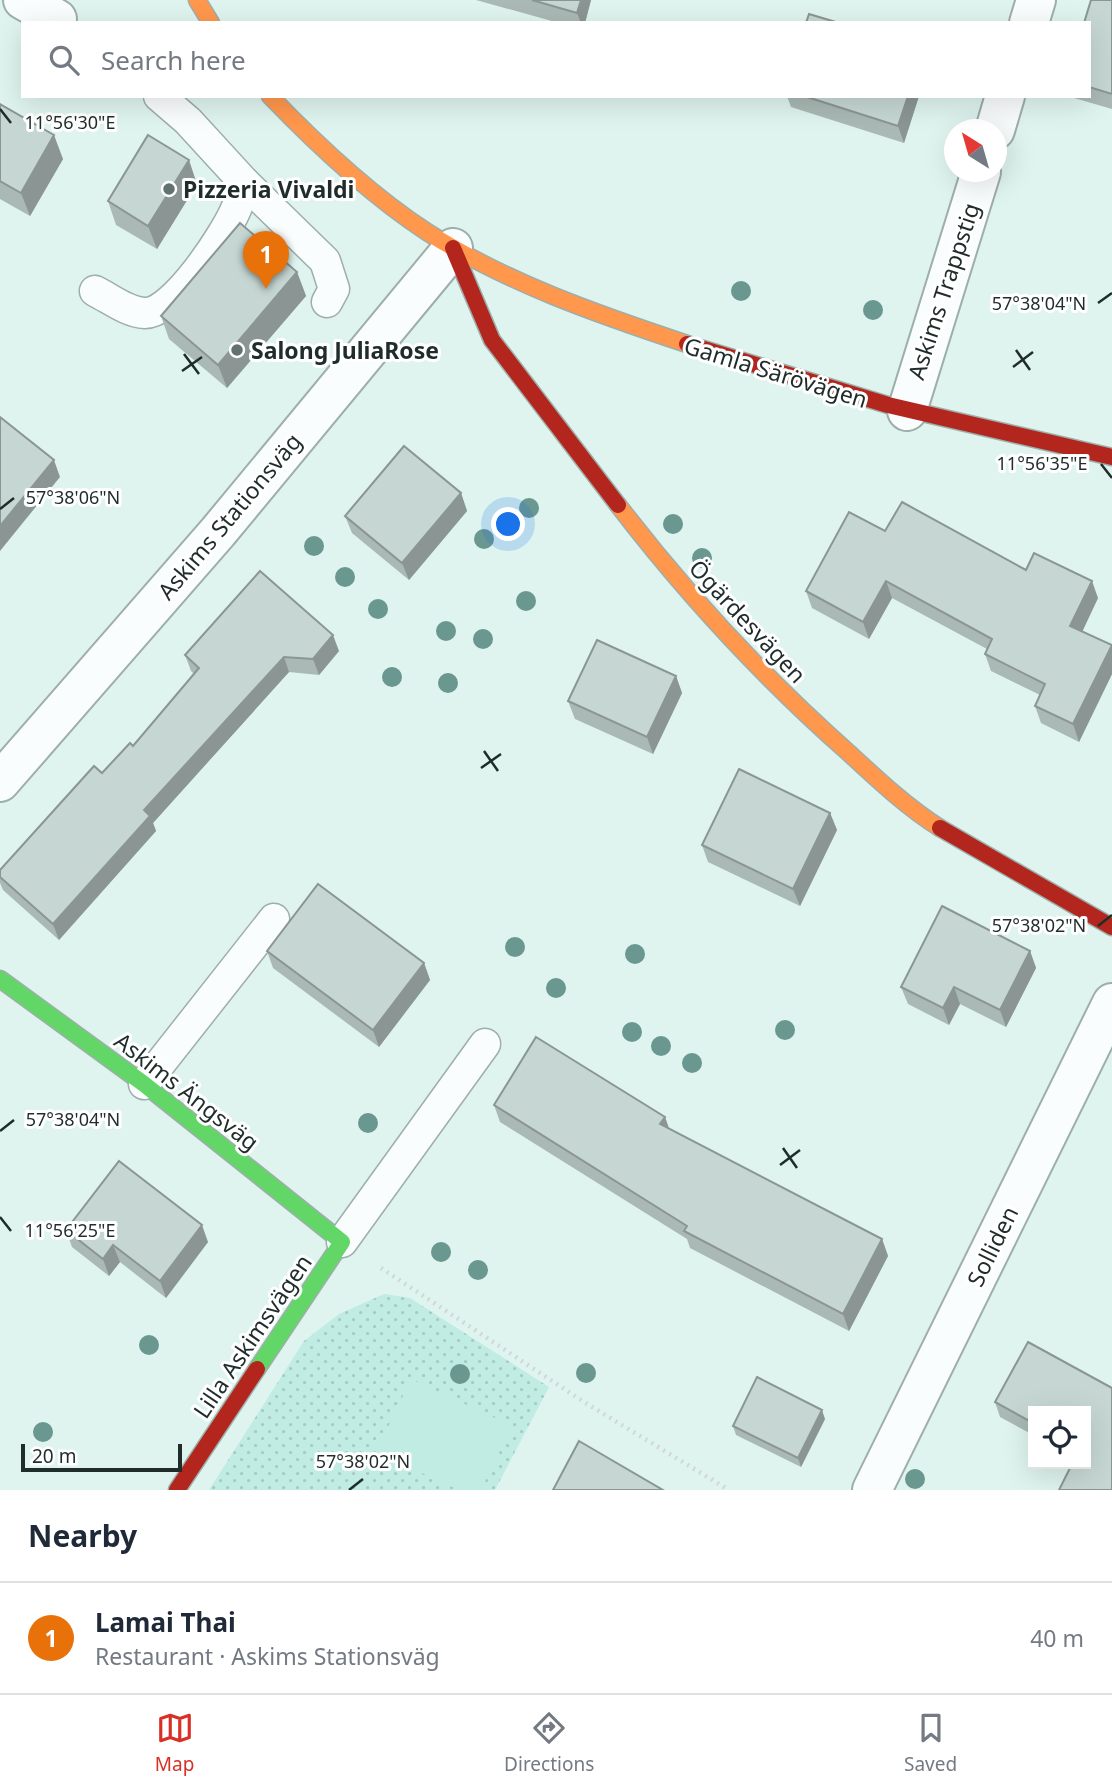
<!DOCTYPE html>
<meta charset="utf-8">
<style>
body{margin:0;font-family:"Noto Sans",sans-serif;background:#f6f6f7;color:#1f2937}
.controls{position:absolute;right:21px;bottom:21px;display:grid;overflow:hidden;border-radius:0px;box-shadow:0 7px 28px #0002}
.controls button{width:63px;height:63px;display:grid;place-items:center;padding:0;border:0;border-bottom:2px solid #e0e1e3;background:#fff;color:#1f2937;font:35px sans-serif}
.compass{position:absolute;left:944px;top:119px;width:63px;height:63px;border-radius:50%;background:#fff;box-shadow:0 7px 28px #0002;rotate:323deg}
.scale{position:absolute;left:21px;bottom:18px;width:161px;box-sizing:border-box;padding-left:7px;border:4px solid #1f2d2a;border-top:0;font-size:19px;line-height:24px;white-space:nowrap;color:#1f2d2a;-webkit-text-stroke:5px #fff;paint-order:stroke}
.you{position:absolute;left:509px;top:525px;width:24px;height:24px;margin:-18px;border:5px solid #fff;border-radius:50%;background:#1a73e8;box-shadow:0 0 0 10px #1a73e833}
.badge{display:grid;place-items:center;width:46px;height:46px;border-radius:50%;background:#d93025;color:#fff;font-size:23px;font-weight:700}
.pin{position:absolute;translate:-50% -58px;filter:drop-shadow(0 2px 4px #0008)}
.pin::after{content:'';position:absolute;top:37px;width:24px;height:21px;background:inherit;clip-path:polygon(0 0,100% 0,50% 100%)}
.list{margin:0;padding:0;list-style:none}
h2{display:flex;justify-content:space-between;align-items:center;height:91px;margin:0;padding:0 28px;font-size:30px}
h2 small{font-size:23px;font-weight:400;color:#747a83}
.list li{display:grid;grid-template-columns:46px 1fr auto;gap:21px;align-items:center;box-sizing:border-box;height:112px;padding:0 28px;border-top:2px solid #e0e1e3}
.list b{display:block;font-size:26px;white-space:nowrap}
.list p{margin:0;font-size:23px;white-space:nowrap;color:#747a83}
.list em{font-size:23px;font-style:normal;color:#747a83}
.icon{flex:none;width:38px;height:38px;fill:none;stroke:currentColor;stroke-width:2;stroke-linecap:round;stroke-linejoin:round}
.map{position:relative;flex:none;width:1112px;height:1490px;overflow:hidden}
.search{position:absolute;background:#fff;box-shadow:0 7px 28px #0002;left:21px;right:21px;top:21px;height:77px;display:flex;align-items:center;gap:18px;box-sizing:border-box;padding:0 24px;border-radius:0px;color:#747a83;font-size:26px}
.sheet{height:203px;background:#fff}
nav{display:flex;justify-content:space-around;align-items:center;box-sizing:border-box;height:98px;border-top:2px solid #e0e1e3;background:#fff;font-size:19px;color:#747a83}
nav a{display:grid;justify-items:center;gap:4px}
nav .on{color:#d93025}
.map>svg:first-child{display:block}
</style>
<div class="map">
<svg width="1112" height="1490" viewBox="0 0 1112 1490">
<defs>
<pattern id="grass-dots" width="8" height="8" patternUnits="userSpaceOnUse" patternTransform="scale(1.75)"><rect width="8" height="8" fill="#c0ece3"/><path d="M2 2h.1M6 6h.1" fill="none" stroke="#a5cbc3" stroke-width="1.8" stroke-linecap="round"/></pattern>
</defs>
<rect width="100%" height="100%" fill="#dff4ef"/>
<path fill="url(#grass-dots)" d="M384 1294 410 1298 549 1387 495 1490H209L304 1341 339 1314Z"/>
<path fill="#c0ece3" d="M411 1379 512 1426 481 1490H459L376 1452Z"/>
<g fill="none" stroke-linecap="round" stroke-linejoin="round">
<defs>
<g id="lane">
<path d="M244 182 325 261 334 289 327 302"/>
<path d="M95 291C111 299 127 312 145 313 174 314 226 233 236 209 240 200 242 191 244 182L188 121 159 96"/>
<path d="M144 1084 274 919"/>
<path d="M342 1242 485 1044"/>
</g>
<g id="street">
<path d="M23 0 57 19"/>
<path d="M1029 23 1036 0"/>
<path d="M995 130 1005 96"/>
<path d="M907 411 981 172"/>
<path d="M0 782 218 532 453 248"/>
<path d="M872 1490 1112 1003"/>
</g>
<path id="fast" d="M0 979 144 1084 342 1242 257 1369"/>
<g id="slow">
<path d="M197 0 211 23"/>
<path d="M270 96C318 146 369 194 427 232 507 283 597 314 687 344"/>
<path d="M618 505C687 595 765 679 850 754 878 780 908 808 940 828"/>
</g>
<g id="jam">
<path d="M453 248 492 340 618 505"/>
<path d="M687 344 888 405 1112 457"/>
<path d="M940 828 1112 927"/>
<path d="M177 1490 257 1369"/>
</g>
</defs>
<use href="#lane" stroke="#9eaeaa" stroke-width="33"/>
<use href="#street" stroke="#9eaeaa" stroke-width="42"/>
<use href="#fast" stroke="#9eaeaa" stroke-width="19"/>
<use href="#slow" stroke="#9eaeaa" stroke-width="19"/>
<use href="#jam" stroke="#9eaeaa" stroke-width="19"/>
<path stroke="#d1d7d6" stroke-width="4.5" stroke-dasharray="2 5" stroke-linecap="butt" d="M381 1268 584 1402 729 1490"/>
<use href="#lane" stroke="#fafdfd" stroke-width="30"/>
<use href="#street" stroke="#fafdfd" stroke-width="38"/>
<use href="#fast" stroke="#63d668" stroke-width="16"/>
<use href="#slow" stroke="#ff974d" stroke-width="16"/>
<use href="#jam" stroke="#b3261e" stroke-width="16"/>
</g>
<g fill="#6a9790">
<circle cx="741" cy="291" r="10"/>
<circle cx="873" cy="310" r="10"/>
<circle cx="529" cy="508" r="10"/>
<circle cx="673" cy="524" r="10"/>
<circle cx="484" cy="539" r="10"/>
<circle cx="314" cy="546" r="10"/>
<circle cx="702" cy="558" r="10"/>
<circle cx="345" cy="577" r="10"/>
<circle cx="526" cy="601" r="10"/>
<circle cx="378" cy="609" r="10"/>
<circle cx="446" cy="631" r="10"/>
<circle cx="483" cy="639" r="10"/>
<circle cx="392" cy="677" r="10"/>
<circle cx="448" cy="683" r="10"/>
<circle cx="515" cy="947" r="10"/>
<circle cx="635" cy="954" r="10"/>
<circle cx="556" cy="988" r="10"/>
<circle cx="785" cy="1030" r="10"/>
<circle cx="632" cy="1032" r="10"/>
<circle cx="661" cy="1046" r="10"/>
<circle cx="692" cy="1063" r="10"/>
<circle cx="368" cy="1123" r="10"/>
<circle cx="441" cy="1252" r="10"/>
<circle cx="478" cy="1270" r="10"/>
<circle cx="149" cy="1345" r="10"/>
<circle cx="586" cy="1373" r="10"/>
<circle cx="460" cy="1374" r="10"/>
<circle cx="43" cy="1432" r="10"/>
<circle cx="915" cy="1479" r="10"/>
</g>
<g fill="#aab9b5">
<path d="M476 0H591L585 23H559Z"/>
<path d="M1112 0V109L1074 98 1073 96H1089V23Z"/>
<path d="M787 96H919L904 143 791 107Z"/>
<path d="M0 104 63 159 30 216 0 199Z"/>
<path d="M197 184 157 249 116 225 108 201Z"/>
<path d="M297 272 306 296 227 388 169 339 161 316Z"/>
<path d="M461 493 467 511 409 580 352 533 345 516Z"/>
<path d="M885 531 1026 570 1098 598 1082 631 1112 645V674L1079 742 1041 723 1035 706 1040 695 991 671 985 654 987 649 892 598 869 639 812 608 806 591Z"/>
<path d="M339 651 319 675 289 672 153 823 156 831 59 940 3 890 0 883V870L102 773 133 746 194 674 191 671 185 655Z"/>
<path d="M676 676 682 693 653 754 575 719 568 701Z"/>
<path d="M830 813 837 830 800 906 708 862 702 845Z"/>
<path d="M267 951 424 963 430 980 379 1047 273 968Z"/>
<path d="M1030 951 1036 968 1006 1027 960 1004 949 1025 908 1004 901 987Z"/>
<path d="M494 1105 665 1117 669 1129 882 1239 888 1256 849 1331 690 1248 687 1239 500 1122Z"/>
<path d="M66 1230 208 1242 166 1298 120 1262 109 1276 72 1247Z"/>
<path d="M1112 1388 1086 1464V1411H1033V1435L1000 1417 995 1402Z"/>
<path d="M825 1419 801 1467 736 1435 733 1426Z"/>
</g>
<g fill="#8b9694">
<path d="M581 0H591L585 23H581L577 13Z"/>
<path d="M908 96H919L904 143 898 126Z"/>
<path d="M54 135 63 159 30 216 21 193Z"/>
<path d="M189 160 197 184 157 249 148 226Z"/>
<path d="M297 272 306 296 227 388 218 365Z"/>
<path d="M54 460 60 477 0 551V526Z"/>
<path d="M461 493 467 511 409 580 402 563Z"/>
<path d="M886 581 892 598 869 639 863 622Z"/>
<path d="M1092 581 1098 598 1077 643 1070 626Z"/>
<path d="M333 635 339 651 319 675 313 659Z"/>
<path d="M1112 645V674L1079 742 1073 724Z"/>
<path d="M284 657 289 672 153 823 156 831 59 940 53 924 144 810Z"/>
<path d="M676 676 682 693 653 754 647 737Z"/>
<path d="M830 813 837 830 800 906 793 889Z"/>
<path d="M1030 951 1036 968 1006 1027 1000 1010Z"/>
<path d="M424 963 430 980 379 1047 373 1030Z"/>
<path d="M954 987 960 1004 949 1025 943 1008Z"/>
<path d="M665 1117 671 1134 660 1124Z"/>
<path d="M202 1225 208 1242 166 1298 160 1281Z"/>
<path d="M882 1239 888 1256 849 1331 843 1314Z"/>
<path d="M113 1245 120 1262 109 1276 103 1259Z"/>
<path d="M822 1410 825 1419 801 1467 798 1458Z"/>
</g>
<g fill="#c6d7d3" stroke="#8b9694" stroke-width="2">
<path d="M532 0H581L577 13Z"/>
<path d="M1091 0H1112V94L1089 87V23H1084Z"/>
<path d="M809 14 839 23H806Z"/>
<path d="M804 96H908L898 126Z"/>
<path d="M0 104 54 135 21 193 0 181Z"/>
<path d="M148 135 189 160 148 226 108 201Z"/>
<path d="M240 223 297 272 218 365 161 316Z"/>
<path d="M0 417 54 460 0 526Z"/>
<path d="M404 446 461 493 402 563 345 516Z"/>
<path d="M902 502 1026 570 1034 553 1092 581 1070 626 1112 645 1073 724 1035 706 1045 684 985 654 992 639 886 581 863 622 806 591 849 512 885 531Z"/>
<path d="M260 571 333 635 313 659 284 657 144 810 150 816 53 924 0 877V870L94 766 102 773 130 743 133 746 199 668 185 655Z"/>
<path d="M597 640 676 676 647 737 568 701Z"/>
<path d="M739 769 830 813 793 889 702 845Z"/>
<path d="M318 884 424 963 373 1030 267 951Z"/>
<path d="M942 906 1030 951 1000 1010 954 987 943 1008 901 987Z"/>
<path d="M536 1037 665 1117 660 1124 882 1239 843 1314 684 1231 687 1226 494 1105Z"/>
<path d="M119 1161 202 1225 160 1281 113 1245 103 1259 66 1230Z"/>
<path d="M1028 1342 1112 1388V1490H1059L1072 1464H1086V1411H1033V1423L995 1402Z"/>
<path d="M757 1377 822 1410 798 1458 733 1426Z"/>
<path d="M579 1441 663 1490H553Z"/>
</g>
<path fill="none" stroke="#1f2d2a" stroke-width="2.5" d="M0 109 11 123M1098 303 1112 293M1016 350 1030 370M184 354 199 374M1013 367 1033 352M182 371 202 357M1101 464 1112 478M0 509 14 498M484 751 498 771M481 768 501 754M1098 926 1112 915M0 1131 14 1120M783 1148 797 1168M780 1165 800 1150M0 1217 11 1231M349 1490 363 1479"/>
<g fill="#62736f" stroke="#fff" stroke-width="2.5">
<circle cx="169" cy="189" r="7"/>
<circle cx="237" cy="350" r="7"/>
</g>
<g text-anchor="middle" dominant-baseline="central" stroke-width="6" stroke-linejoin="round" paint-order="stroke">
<g font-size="23" font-weight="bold" fill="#1f2d2a" stroke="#fff" text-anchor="start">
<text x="183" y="189">Pizzeria Vivaldi</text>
<text x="251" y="350">Salong JuliaRose</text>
</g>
<g font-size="23" fill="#1f2d2a" stroke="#fff">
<text transform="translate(943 291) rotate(-72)">Askims Trappstig</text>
<text transform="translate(776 372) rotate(17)">Gamla Särövägen</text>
<text transform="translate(229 516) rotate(-50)">Askims Stationsväg</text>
<text transform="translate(748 621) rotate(47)">Ögärdesvägen</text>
<text transform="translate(187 1091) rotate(38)">Askims Ängsväg</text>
<text transform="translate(992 1246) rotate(-64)">Solliden</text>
<text transform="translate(252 1336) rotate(-56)">Lilla Askimsvägen</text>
</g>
</g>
<g font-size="18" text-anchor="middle" fill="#1f2d2a" stroke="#fff" stroke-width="6" stroke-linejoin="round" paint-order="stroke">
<text x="70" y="129">11°56'30"E</text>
<text x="1039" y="310">57°38'04"N</text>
<text x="1042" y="470">11°56'35"E</text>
<text x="73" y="504">57°38'06"N</text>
<text x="1039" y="932">57°38'02"N</text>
<text x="73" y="1126">57°38'04"N</text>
<text x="70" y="1237">11°56'25"E</text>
<text x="363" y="1468">57°38'02"N</text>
</g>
</svg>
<div class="controls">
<button><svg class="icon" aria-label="locate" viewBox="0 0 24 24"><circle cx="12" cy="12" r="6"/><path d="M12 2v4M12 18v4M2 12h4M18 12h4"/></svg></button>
</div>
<svg class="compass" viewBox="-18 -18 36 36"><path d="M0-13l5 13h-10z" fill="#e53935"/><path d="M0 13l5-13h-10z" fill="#747a83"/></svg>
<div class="scale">20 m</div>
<div class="you"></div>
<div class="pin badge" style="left:266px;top:289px;background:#e8710a">1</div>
<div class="search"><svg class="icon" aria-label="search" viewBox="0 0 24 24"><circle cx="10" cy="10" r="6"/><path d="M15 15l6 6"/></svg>Search here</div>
</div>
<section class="sheet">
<h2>Nearby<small></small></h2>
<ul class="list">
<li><span class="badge" style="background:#e8710a">1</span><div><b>Lamai Thai</b><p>Restaurant · Askims Stationsväg</p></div><em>40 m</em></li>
</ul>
</section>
<nav>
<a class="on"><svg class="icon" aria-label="map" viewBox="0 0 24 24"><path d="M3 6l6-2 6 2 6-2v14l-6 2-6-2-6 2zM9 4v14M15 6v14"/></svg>Map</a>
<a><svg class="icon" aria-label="directions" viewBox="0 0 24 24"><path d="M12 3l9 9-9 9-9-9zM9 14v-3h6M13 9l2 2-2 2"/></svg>Directions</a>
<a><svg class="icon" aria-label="saved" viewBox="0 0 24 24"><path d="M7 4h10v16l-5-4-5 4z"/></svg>Saved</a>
</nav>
